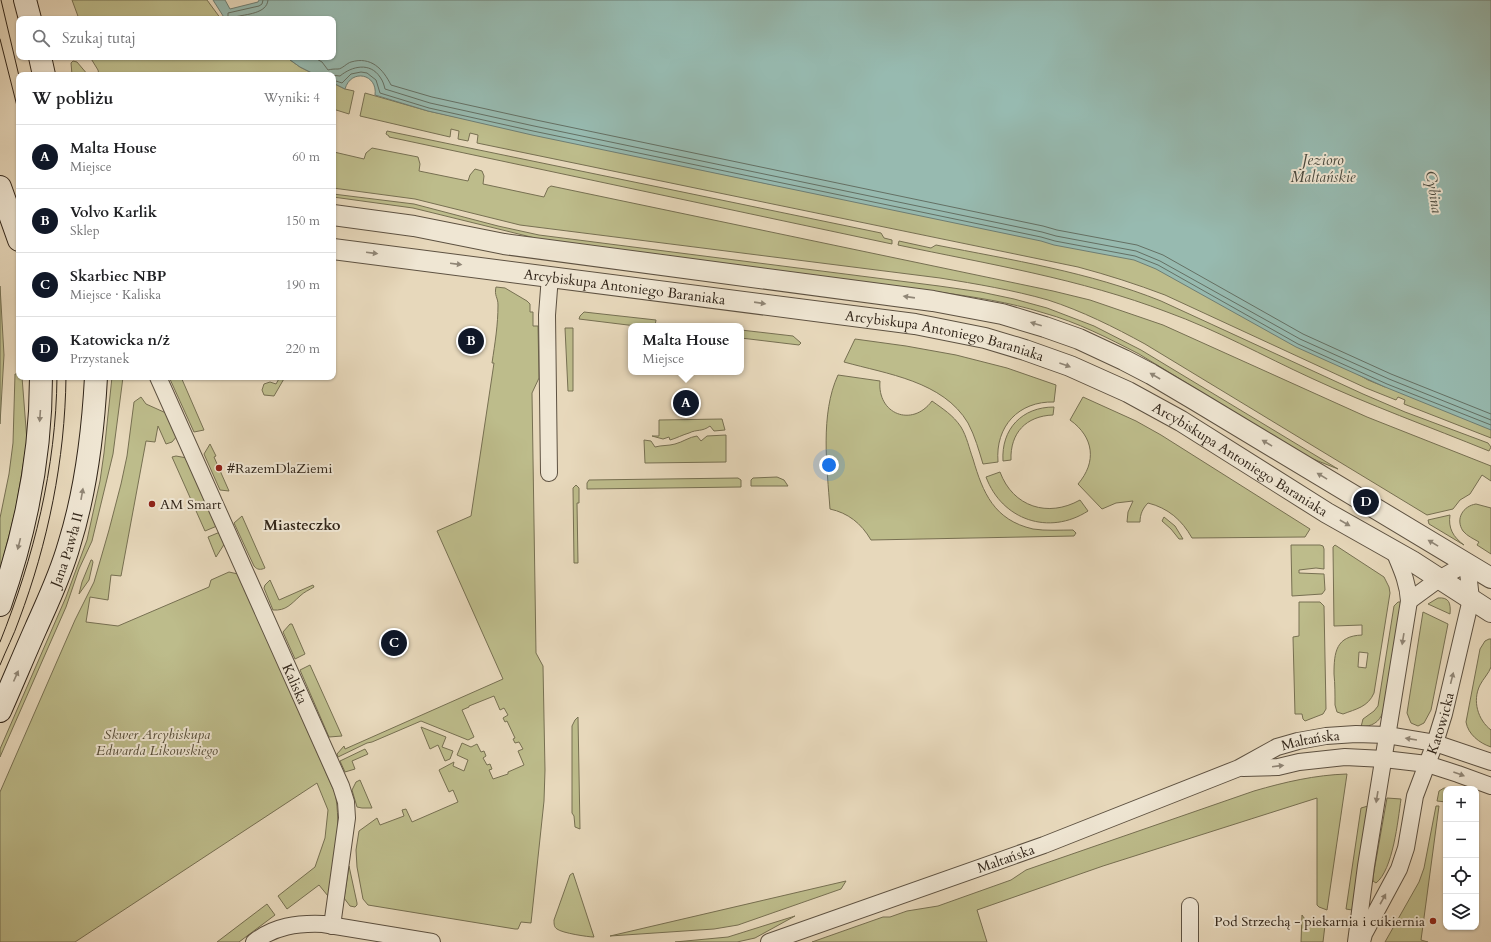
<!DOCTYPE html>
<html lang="pl">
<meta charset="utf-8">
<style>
body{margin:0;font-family:Cardo,serif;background:#f6f6f6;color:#202124}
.controls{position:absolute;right:12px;bottom:12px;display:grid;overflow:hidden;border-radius:8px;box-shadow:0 1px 3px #0004}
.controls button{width:36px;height:36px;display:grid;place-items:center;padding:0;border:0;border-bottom:1px solid #e0e0e0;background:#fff;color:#202124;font:20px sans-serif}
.you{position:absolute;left:829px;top:465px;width:14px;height:14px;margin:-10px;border:3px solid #fff;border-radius:50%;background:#1a73e8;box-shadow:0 0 0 6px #1a73e833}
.badge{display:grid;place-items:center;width:26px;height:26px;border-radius:50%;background:#111827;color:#fff;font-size:13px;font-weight:700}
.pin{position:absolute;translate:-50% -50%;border:2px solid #fff;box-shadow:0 1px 4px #0006}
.popup{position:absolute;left:628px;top:323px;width:116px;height:52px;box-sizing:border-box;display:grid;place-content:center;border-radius:8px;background:#fff;filter:drop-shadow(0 1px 3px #0005);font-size:13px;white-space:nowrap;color:#757577}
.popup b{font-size:15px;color:#202124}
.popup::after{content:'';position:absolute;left:50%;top:100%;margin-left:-8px;border:8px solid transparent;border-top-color:#fff}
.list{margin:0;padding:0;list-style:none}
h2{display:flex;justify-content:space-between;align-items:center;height:52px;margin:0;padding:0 16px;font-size:17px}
h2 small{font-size:13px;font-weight:400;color:#757577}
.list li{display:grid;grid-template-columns:26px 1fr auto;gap:12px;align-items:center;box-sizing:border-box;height:64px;padding:0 16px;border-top:1px solid #e0e0e0}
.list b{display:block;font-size:15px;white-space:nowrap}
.list p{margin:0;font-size:13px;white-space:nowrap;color:#757577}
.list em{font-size:13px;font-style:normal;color:#757577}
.icon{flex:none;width:22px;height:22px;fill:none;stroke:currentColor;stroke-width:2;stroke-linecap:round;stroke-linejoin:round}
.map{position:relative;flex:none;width:1491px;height:942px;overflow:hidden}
.search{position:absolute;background:#fff;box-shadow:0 1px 3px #0004;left:16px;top:16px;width:320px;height:44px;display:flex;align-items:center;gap:10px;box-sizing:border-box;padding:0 14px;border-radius:8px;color:#757577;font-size:15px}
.panel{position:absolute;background:#fff;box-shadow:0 1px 3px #0004;left:16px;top:72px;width:320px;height:308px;border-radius:8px}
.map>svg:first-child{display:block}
</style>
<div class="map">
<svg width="1491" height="942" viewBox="0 0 1491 942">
<rect width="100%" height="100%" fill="#e7d8bb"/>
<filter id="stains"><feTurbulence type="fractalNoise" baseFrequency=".005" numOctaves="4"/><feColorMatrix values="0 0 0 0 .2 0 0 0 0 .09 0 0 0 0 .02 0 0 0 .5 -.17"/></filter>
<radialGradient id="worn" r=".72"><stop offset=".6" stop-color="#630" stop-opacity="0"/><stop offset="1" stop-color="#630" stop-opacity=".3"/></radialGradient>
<g fill="#bdbc8b" stroke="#777052" fill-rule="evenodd">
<path d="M72 0H207L221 19H79Z"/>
<path d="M90 57H286L300 67 316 75H119L108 73V75H99L98 70Z"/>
<path d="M73 61 77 62 88 75H72L71 63Z"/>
<path d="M333 83 345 89 354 91 349 114 333 109Z"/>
<path d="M365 93 428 111 769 184 1139 251 1368 380 1385 387 1393 383 1491 419V438L1404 404 1405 400 1398 397 1396 400 1366 388 1165 295C1136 284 1108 275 1078 267L477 143 478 135 470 133 468 141 458 139 459 131 451 129 450 137 360 116Z"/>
<path d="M387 131 881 233 884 238 892 240V244L389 137V136L386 134Z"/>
<path d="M333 139 335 142 334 152 364 159 366 153 372 148 418 157 420 164 419 171 468 181 470 175 475 169 482 171 484 176 483 184 544 197 548 188 551 186 1053 291 1090 300 1163 325 1367 417 1491 466V481L1482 475 1470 494 1460 500 1453 509 1427 515 1145 344C1114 327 1082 311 1048 300 1013 290 977 284 940 278L520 225 415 199 333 188Z"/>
<path d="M333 194 414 204 498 226 539 235 939 286 981 292 1014 299 1047 308 1094 326 1141 350 1338 469 1308 457 1139 354C1108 338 1077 322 1044 313 1009 302 974 297 939 292L535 239V238L413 208 333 197Z"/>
<path d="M899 241 931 248 936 245C1012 260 1089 272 1161 301L1363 394 1405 412 1488 443 1491 447 1489 451C1430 427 1369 405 1311 378 1263 356 1217 330 1167 312 1081 279 988 264 898 245Z"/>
<path d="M0 286 4 355 0 424Z"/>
<path d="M496 287 505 288 527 301 530 304V312H533V326H538L539 378 532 393 536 653 543 666 545 770 544 801 531 923 521 922 518 929H515L368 905 363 899 357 867 356 850 359 831 377 818 380 825 404 816 402 810 406 809 412 822 458 802 453 790 449 792 439 770 454 762 453 766 464 771 468 760 457 755 462 743 471 747 477 744 481 752 484 751 486 756 483 758 487 765 490 764 492 769 489 770 493 779 508 774V772L524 765 518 751 523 749 519 742 515 743 513 739 515 738 507 721 505 722 503 718 508 715 504 708 500 710 494 696 469 706V707L462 710 474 737 468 740 421 721 372 742 367 743 338 757 337 754 344 746 345 749 503 679 437 531 471 516 494 363H492C495 343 498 325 498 305 498 297 494 296 496 287Z"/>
<path d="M584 312 656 320 655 326H636L579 319 580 316Z"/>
<path d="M565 328H573V391H568Z"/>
<path d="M741 330 793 336 801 343 799 345 741 338Z"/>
<path d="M855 339 906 346 956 355 1007 368 1056 385 1054 402C1019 401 995 426 998 462L983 464C979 451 975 436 968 423 943 381 887 374 844 362Z"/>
<path d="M15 374H19V377H22L27 441 16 508 0 571V518L9 474 13 443Z"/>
<path d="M838 375 880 381C877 414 912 428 932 401 943 409 953 415 961 427 967 437 969 448 973 459 983 493 994 520 1033 529 1046 531 1060 530 1073 530L1076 533 1074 536 871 540C861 523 848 513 830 509 827 467 820 414 838 375Z"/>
<path d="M112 377H123L122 385 113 454 92 541 79 569 66 607 0 757V749L66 597 87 540 100 481 104 453Z"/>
<path d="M169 377H181L204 430 194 432Z"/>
<path d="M280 377H285L274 396 264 395 262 390 264 384 270 382 276 384Z"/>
<path d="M141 397 146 404 166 413 177 436 172 442 166 444 158 426 155 442 146 441 121 576 111 575 108 600 90 597 86 622 118 626 209 587 211 580 229 572 238 574 335 793C342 828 334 862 328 896L319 885 287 909 278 896 315 867 325 838 328 810 317 783 75 942H0V792L75 620 94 582 109 530 121 484 127 456 134 402Z"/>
<path d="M1083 397 1136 421 1161 435 1310 529 1305 537 1192 538C1182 520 1168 508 1148 503 1143 508 1140 514 1140 522H1127L1128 512 1133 501 1116 503 1102 509 1078 484C1097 462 1094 437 1070 420Z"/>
<path d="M1054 407 1053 415C1026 416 1010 433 1011 460L1003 461C1001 429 1022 407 1054 407Z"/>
<path d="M722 419 725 430 714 431 710 426C702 432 697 429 689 433 682 435 677 438 670 440L669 437 663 439 652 436H659V420Z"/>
<path d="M726 435V462L645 463 644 440 651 441 655 447C662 445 668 446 675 444 683 442 689 437 697 436L701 441 707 436Z"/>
<path d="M210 444 216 456 214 457 229 491 220 490 204 454Z"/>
<path d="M176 456 187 458 217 526 205 531 172 457Z"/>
<path d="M1000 472C1013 507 1048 518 1080 500L1088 511C1049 536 1002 520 986 477Z"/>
<path d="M777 477 784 480 788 486H751V480L753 478Z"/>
<path d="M738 478 741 480V487L587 489V483L589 480Z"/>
<path d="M576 485 579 488V503H577L578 563H574L573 488Z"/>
<path d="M1476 504 1491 508V554L1477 545 1479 542C1474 539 1467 536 1463 531 1455 519 1463 506 1476 504Z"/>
<path d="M1450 515C1448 528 1453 537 1464 545L1429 524 1428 520Z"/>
<path d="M242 516 265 568C261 570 257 570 254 566L234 523Z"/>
<path d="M1164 517 1175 526 1183 539H1179L1171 529 1162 521Z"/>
<path d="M220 532 225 543 216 557 208 537Z"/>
<path d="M1291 545H1320L1323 546 1324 549V569L1316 568 1299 570V573L1324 574 1325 590 1322 594 1292 596Z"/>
<path d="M1335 545 1384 577 1389 587 1390 593 1374 693C1368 707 1356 709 1343 714L1337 712 1335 705C1335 694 1335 684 1334 674 1334 652 1336 636 1362 635V625L1334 626 1333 547ZM1359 652 1368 653 1366 668 1358 667Z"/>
<path d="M91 560H92L93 562 89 580 79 594 82 582Z"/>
<path d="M270 580 279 600 313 585 314 587C309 590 304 592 300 596 291 604 286 611 273 610L264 588 265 585Z"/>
<path d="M1438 598C1449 597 1451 603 1450 614L1428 604Z"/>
<path d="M1299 602H1320L1324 606 1326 709 1323 714 1305 721 1303 719 1302 714H1295L1293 637 1299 636Z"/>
<path d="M1398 602H1401L1383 712C1379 723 1372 726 1361 727L1363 719 1374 711 1378 706 1394 606Z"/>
<path d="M1423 612 1448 624 1431 710 1424 723 1418 726 1411 723 1407 713Z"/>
<path d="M290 624H292L305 654 295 659 283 632Z"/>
<path d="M1489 639H1491C1491 646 1491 660 1491 667 1489 673 1483 679 1480 685 1472 701 1478 720 1491 730V747C1479 743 1468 734 1466 722L1480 649 1485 641Z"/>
<path d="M310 665 342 736 329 737 300 670Z"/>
<path d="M578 717 580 829 575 827 574 816 572 813V726L575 720Z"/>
<path d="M421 727 446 737 442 747 453 751 450 759 445 761 438 745 430 749Z"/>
<path d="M365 749 368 754 352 761 355 769 345 772 340 761Z"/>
<path d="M1347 774 1327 910 1319 907 1317 905V798L1103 866 977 910 987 942H812L883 917H890L907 911 938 906 1011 880 1026 870 1254 791C1285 782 1315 775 1347 774Z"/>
<path d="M360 780 372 808H362L357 807 352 790 356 782Z"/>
<path d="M1444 788 1449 789H1446V802L1437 801 1439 791Z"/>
<path d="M1387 798 1401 799C1398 820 1393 870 1376 883L1373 881V877Z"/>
<path d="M1368 806 1352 910 1346 909 1361 808Z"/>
<path d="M1436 806H1439L1421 940 1428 942H1385L1419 882 1424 868Z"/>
<path d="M349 866 357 903V905L355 907 350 906 344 898Z"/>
<path d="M573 873 594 937C588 937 562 933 557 929 554 927 554 924 554 920L570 875Z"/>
<path d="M846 881 841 889 738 925 714 929 610 936Z"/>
<path d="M267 904 275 915 239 942H217Z"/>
<path d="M1302 915C1307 924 1316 924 1325 925L1323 942H1301Z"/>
<path d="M795 916 755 938 737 942H675L728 937Z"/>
</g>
<path fill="#97bab0" stroke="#6e7e74" d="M213 0H225L230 9 258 2 259 0H1491V430L1385 387 1296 347 1156 269 1134 260 1054 245 1041 241 532 135 428 111 375 95C378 74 351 68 345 89L333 83V75H316L300 67 286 57H333V19H225Z"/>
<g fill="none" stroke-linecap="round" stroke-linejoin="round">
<g stroke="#647064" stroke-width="1">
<path d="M228 19V13L259 6 262 4 263 0"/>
<path d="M233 19 235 17C246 14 267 14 268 0"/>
<path d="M313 57 322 62 328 70C332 69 334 69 338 69 342 69 347 63 351 62 371 56 383 69 391 85L432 97 536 120 1043 226 1057 230 1137 245 1163 255 1303 334 1391 374 1491 414"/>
<path d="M331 75 340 76C352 66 370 62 380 77 383 81 384 85 385 89L430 103 534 126 1042 232 1056 236 1136 251 1160 261 1300 339 1389 379 1491 420"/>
<path d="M333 80 342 83 351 74 361 72 367 73 376 80 380 93 429 108 533 131 1041 237 1055 241 1135 256 1158 265 1298 344 1387 384 1491 425"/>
</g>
<defs>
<g id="minor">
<path id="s1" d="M158 377 341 786 346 802 347 818 332 926"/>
<path d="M549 473 547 315 550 276"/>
<path d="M1243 768 1278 767 1299 762 1345 757 1384 759 1427 764 1458 774 1491 786"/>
<path d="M1190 906V942"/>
<path d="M254 942C275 926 297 923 323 924L432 942"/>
<path id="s2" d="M769 942 1044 845 1239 768 1277 747 1298 741 1326 736 1356 734 1387 735 1435 743 1491 762"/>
<path d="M1356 942 1366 866 1409 601C1408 582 1401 568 1394 551"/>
<path id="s3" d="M1362 942 1364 934 1399 869 1406 848 1415 796 1435 743 1444 714 1471 599 1467 563 1439 579 1409 601"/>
</g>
<g id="tertiary">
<path d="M333 215 414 226 504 244 933 301 1002 314 1045 327 1079 339 1124 360 1151 374 1195 400 1491 578"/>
<path id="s4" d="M333 249 915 324 985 338 1025 350 1070 366 1128 392 1181 421 1327 513 1412 561 1491 612"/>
</g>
<g id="secondary">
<path d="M25 0 30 19"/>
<path d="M40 57 44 75"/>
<path d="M0 187 19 240"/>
<path d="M0 605C26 531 41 455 41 377"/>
<path id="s5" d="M0 711C12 684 24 655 36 628 48 601 61 574 69 545 86 491 93 433 96 377"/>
</g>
</defs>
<use href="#minor" stroke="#5e5242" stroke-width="18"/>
<use href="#tertiary" stroke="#5e5242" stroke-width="22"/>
<use href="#secondary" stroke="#312519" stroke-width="24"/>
<use href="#minor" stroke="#efe6d3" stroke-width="16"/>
<use href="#tertiary" stroke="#efe6d3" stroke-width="20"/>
<use href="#secondary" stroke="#efe6d3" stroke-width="22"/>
<g stroke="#312519" stroke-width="1">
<path d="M1 0 19 76"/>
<path d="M0 39 19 114"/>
<path d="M0 642C34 557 56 468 57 377"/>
<path d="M0 665C6 650 14 635 19 620 48 543 65 460 66 377"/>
</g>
</g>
<defs><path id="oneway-solid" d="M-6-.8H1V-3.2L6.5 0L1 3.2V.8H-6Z"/></defs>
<g fill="#908676">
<use href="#oneway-solid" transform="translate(372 253) rotate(7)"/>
<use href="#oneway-solid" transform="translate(456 264) rotate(7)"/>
<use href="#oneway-solid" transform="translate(909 297) rotate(-172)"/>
<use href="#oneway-solid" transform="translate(760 303) rotate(8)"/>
<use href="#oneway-solid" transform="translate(1036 324) rotate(-163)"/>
<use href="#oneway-solid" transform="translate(1065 365) rotate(20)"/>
<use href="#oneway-solid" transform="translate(1155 376) rotate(-150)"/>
<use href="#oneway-solid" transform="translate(40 416) rotate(94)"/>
<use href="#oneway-solid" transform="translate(1267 443) rotate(-149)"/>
<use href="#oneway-solid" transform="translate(1322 476) rotate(-149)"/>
<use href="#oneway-solid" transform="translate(82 494) rotate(-80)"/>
<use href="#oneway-solid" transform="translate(1345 523) rotate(30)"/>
<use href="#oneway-solid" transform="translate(1433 543) rotate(-149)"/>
<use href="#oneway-solid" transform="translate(19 544) rotate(104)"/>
<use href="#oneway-solid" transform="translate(1403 639) rotate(99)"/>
<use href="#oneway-solid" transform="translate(16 676) rotate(-66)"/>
<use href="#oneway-solid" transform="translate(1452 678) rotate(-76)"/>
<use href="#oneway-solid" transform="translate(1411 739) rotate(-171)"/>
<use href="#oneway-solid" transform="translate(1278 766) rotate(-7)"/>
<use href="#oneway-solid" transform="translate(1459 774) rotate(20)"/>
<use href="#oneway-solid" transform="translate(1377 797) rotate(99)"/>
<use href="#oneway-solid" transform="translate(1383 899) rotate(-61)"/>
</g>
<g fill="#8f2418" stroke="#efe6d3" stroke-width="1.5">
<circle cx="219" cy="468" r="4"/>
<circle cx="152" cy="504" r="4"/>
<circle cx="1433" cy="921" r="4"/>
</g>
<g text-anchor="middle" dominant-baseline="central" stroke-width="4" stroke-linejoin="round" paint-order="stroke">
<g font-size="14" fill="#312519" stroke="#efe6d3">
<text stroke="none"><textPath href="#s4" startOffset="294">Arcybiskupa Antoniego Baraniaka</textPath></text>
<text stroke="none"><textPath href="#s4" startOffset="618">Arcybiskupa Antoniego Baraniaka</textPath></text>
<text stroke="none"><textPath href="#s4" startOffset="942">Arcybiskupa Antoniego Baraniaka</textPath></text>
<text stroke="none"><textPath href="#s5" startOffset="175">Jana Pawła II</textPath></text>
<text stroke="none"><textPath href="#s1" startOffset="336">Kaliska</textPath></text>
<text stroke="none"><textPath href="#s3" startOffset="234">Katowicka</textPath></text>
<text stroke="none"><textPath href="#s2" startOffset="579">Maltańska</textPath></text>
<text stroke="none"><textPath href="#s2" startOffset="251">Maltańska</textPath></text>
</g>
<g font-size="14" fill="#312519" stroke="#efe6d3" text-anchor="start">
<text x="227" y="468">#RazemDlaZiemi</text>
<text x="160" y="504">AM Smart</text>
<text x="1425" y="921" text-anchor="end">Pod Strzechą - piekarnia i cukiernia</text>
</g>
<g font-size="14" font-style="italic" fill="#544b36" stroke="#efe6d3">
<text x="157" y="734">Skwer Arcybiskupa<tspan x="157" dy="16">Edwarda Likowskiego</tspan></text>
</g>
<g font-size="15" font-style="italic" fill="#4a4a3f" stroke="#efe6d3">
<text x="1323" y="160">Jezioro<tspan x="1323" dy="17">Maltańskie</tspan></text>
<text transform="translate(1434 192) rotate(81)">Cybina</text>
</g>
<g font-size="15" font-weight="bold" fill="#312519" stroke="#efe6d3">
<text x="302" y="525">Miasteczko</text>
</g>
</g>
<rect width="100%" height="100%" filter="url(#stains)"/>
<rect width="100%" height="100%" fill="url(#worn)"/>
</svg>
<div class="controls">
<button>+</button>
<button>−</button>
<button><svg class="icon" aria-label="locate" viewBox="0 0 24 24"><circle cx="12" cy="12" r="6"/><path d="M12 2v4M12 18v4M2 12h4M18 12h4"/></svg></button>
<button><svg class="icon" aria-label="layers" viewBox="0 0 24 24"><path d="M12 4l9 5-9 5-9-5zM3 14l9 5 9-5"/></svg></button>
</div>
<div class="you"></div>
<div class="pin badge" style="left:686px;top:403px">A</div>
<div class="popup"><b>Malta House</b>Miejsce</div>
<div class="pin badge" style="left:471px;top:341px">B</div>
<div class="pin badge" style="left:394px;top:643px">C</div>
<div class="pin badge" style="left:1366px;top:502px">D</div>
<div class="search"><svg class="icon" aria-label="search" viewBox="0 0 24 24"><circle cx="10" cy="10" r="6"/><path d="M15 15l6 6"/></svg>Szukaj tutaj</div>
<section class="panel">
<h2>W pobliżu<small>Wyniki: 4</small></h2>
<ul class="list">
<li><span class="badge">A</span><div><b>Malta House</b><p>Miejsce</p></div><em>60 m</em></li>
<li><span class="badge">B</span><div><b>Volvo Karlik</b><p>Sklep</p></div><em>150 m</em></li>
<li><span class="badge">C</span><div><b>Skarbiec NBP</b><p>Miejsce · Kaliska</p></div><em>190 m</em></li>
<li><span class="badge">D</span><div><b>Katowicka n/ż</b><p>Przystanek</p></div><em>220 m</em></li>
</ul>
</section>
</div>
